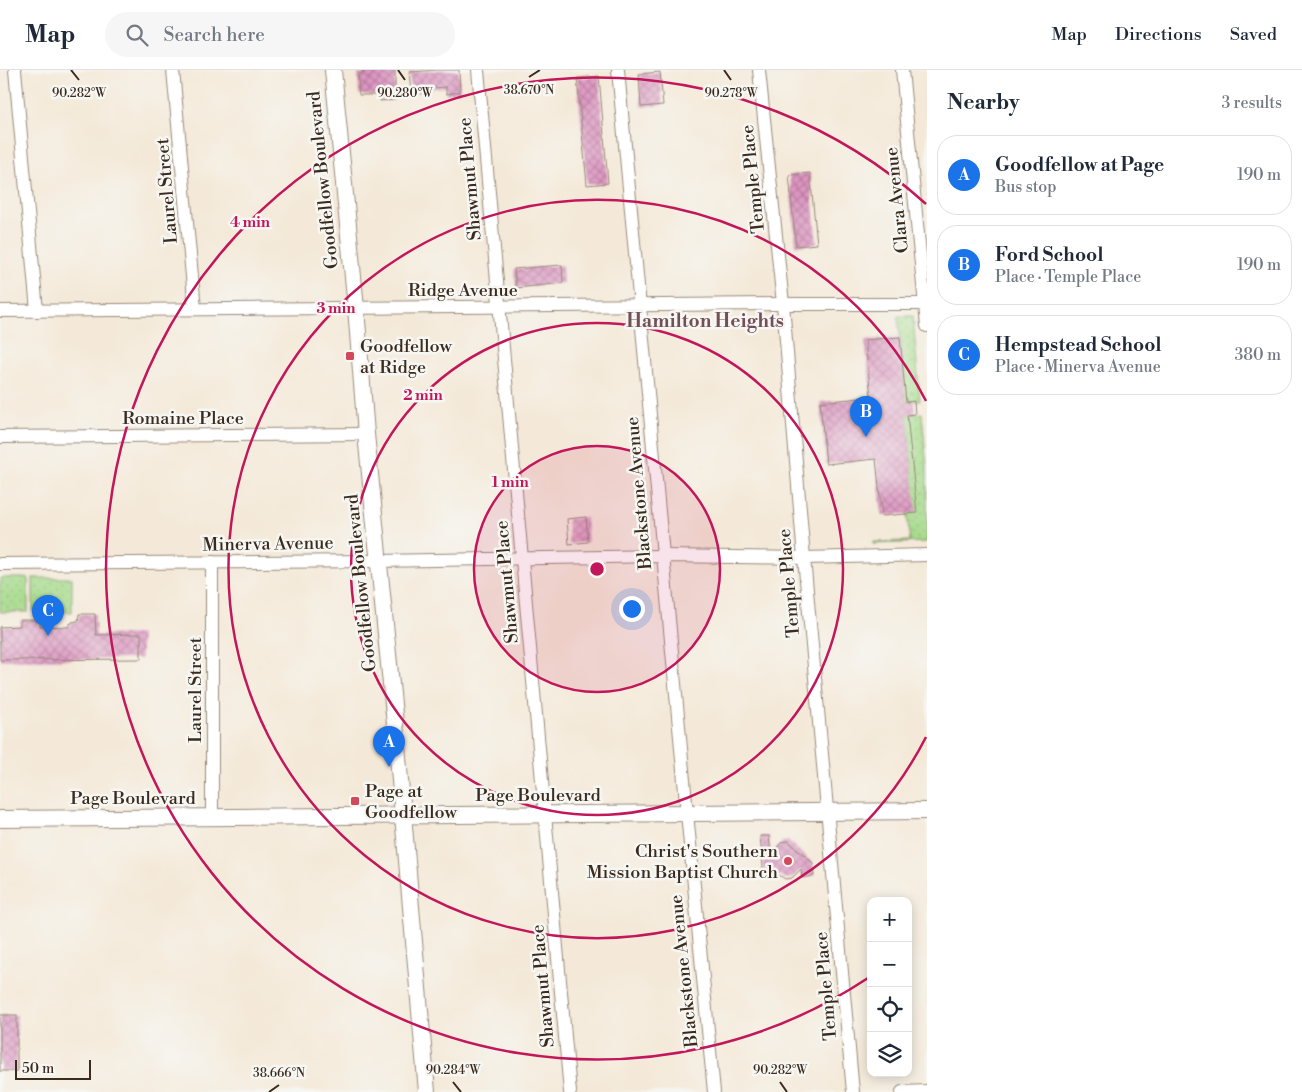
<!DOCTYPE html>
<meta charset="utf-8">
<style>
body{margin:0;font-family:"Libre Bodoni",serif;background:#f6f6f7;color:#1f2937}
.controls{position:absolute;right:15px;bottom:15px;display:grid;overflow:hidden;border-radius:10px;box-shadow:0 2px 12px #0003}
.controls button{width:45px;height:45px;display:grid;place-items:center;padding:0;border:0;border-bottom:1px solid #e0e1e3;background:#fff;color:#1f2937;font:25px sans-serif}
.scale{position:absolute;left:15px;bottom:12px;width:76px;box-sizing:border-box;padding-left:5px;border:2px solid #3b2a1e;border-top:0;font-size:14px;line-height:18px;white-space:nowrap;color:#3b2a1e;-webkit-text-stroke:4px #f6f6f2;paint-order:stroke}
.you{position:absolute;left:631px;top:538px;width:18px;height:18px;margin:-12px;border:4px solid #fff;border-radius:50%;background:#1a73e8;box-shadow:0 0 0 8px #1a73e833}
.badge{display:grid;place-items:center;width:32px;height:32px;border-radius:50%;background:#1a73e8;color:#fff;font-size:16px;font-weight:700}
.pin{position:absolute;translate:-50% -41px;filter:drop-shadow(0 1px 2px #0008)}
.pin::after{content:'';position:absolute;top:26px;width:18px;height:15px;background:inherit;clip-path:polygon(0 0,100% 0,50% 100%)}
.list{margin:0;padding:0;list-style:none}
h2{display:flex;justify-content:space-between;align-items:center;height:65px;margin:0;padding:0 20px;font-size:21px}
h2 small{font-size:16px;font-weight:400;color:#747a83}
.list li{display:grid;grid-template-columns:32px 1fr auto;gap:15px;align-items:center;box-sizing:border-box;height:80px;margin:0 10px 10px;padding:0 10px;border:1px solid #e0e1e3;border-radius:20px}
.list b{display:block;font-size:19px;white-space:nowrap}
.list p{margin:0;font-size:16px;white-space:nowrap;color:#747a83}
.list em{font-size:16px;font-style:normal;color:#747a83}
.icon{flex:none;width:28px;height:28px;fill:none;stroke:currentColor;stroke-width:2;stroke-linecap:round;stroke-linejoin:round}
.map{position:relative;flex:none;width:927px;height:1022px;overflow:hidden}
header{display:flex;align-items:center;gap:30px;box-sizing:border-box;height:70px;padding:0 25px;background:#fff;border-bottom:1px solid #e0e1e3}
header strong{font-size:24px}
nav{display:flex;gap:28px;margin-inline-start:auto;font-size:18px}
.search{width:350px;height:45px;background:#f6f6f7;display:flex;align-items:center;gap:12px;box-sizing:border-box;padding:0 18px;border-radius:28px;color:#747a83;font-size:19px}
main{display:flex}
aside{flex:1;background:#fff}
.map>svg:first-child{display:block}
</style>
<header>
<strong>Map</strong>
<div class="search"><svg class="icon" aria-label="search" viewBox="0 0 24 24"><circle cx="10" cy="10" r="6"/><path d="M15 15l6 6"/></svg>Search here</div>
<nav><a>Map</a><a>Directions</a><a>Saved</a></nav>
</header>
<main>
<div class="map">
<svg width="927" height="1022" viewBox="0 0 927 1022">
<defs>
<pattern id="grass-dots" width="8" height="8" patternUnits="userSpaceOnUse" patternTransform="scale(1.25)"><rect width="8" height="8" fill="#a5da8a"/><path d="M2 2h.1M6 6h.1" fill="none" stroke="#8fbb77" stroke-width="1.8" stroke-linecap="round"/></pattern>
<pattern id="building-cross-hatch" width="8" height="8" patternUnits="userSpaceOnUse" patternTransform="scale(1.25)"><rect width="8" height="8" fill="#dd95c1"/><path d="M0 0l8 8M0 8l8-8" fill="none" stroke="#b47a9c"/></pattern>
</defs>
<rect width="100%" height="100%" fill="#f6f6f2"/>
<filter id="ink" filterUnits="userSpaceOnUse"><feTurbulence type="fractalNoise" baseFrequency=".02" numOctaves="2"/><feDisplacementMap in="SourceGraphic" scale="10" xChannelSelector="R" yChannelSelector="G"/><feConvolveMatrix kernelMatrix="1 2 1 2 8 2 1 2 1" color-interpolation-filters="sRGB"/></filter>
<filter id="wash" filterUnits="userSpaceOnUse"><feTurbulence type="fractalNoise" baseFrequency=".0096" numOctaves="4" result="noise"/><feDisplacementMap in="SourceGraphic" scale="20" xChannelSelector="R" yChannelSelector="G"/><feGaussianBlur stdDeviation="1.12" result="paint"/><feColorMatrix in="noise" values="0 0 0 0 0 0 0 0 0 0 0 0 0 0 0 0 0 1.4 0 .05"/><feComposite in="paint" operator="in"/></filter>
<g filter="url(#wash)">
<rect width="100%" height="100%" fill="#f4e9d8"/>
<g fill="url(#grass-dots)" stroke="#708254">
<path d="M898 246H913L920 331 906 332Z"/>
<path d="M922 343 927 399V472L873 474V472L910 471 907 444 916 442 907 345Z"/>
<rect x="0" y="508" width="28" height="34"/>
<rect x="33" y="508" width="39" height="34"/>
</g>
<g id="blocks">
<g fill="url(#building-cross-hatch)">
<path d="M363 0H395V30L380 31V25H359L358 4H363Z"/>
<path d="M438 0H459L460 22 446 24V17L422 19V22L411 23 409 2Z"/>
<path d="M660 2 663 35 641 37 639 4Z"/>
<path d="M599 6 608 113 587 115 577 8Z"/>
<path d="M810 103 817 174 796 176 789 105Z"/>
<path d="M562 195 563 213 516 218 514 199Z"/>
<path d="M900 267 906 332 914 331 915 344 907 345 917 443 882 446 876 389 826 394 820 332 871 327 865 270Z"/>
<path d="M586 447 588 472 569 474 567 449Z"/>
<path d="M79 544H95L96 565 141 564V589L0 590V557L20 556V550H40V556L69 557V554H71L72 552 78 551Z"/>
<path d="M760 766H769L771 784 782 772 788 771 813 793 814 806 802 808 801 799 792 808 785 809 781 806 764 807Z"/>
<rect x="0" y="945" width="17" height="56"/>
</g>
</g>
</g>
<g filter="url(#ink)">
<use href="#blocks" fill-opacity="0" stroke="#988a7b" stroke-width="1"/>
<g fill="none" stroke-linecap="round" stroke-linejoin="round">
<defs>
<g id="minor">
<path d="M15 0 37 241"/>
<path d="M173 0 195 239"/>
<path d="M478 0 570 1022"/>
<path d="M618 0 687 743 714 1022"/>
<path d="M759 0 783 234 804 488 853 1022"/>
<path d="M902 0 927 256"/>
<path d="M0 241 783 234H927"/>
<path d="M0 367 366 364"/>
<path d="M0 494 378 491 663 486 804 488 927 485"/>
<path d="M212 747V492"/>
<path d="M902 1022 927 1021"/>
</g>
<g id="major">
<path d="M333 0 356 238 366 364 396 664 427 1022"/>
<path d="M0 749 927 741"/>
</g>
</defs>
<use href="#minor" stroke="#988a7b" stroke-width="14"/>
<use href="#major" stroke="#988a7b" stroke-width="18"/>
<use href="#minor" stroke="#fff" stroke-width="12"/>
<use href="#major" stroke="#fff" stroke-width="16"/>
</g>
</g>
<path fill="none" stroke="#3b2a1e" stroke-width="2" d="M71 0 79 10M398 0 405 10M724 0 731 10M529 7 540 0M453 1012 461 1022M780 1012 787 1022M269 1022 279 1015"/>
<circle cx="597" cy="499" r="123" fill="#c2185b" fill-opacity=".12"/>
<g fill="none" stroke="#c2185b" stroke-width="2.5">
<circle cx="597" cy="499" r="123"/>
<circle cx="597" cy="499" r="246"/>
<path d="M926 667A369 369 0 1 1 926 331"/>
<path d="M868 908A491 491 0 1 1 926 134"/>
</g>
<g fill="#d1495b" stroke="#f6f6f2" stroke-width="2">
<rect x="345" y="281" width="10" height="10" rx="2.5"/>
<rect x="350" y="726" width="10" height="10" rx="2.5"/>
<circle cx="788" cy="791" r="5"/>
</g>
<g text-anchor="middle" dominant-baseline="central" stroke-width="5" stroke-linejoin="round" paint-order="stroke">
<g font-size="18" fill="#3b2a1e" stroke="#f6f6f2">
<text transform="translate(470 109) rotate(-95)">Shawmut Place</text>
<text transform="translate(753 109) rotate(-96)">Temple Place</text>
<text transform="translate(323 110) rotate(-96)">Goodfellow Boulevard</text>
<text transform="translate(167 121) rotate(-95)">Laurel Street</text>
<text transform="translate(897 130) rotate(-96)">Clara Avenue</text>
<text x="463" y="220">Ridge Avenue</text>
<text x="183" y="348">Romaine Place</text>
<text transform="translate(639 423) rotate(-95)">Blackstone Avenue</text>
<text transform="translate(268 474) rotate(-1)">Minerva Avenue</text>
<text transform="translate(507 512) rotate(-95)">Shawmut Place</text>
<text transform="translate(361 513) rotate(-96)">Goodfellow Boulevard</text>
<text transform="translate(789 513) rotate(-95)">Temple Place</text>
<text transform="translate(195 620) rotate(-90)">Laurel Street</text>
<text x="538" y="725">Page Boulevard</text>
<text x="133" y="728">Page Boulevard</text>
<text transform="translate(684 901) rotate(-96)">Blackstone Avenue</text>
<text transform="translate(543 916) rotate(-95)">Shawmut Place</text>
<text transform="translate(826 916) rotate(-95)">Temple Place</text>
</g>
<g font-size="18" fill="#3b2a1e" stroke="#f6f6f2" text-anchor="start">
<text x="360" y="276">Goodfellow<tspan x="360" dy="21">at Ridge</tspan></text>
<text x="365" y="721">Page at<tspan x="365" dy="21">Goodfellow</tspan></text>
<text x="778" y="781" text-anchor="end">Christ's Southern<tspan x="778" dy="21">Mission Baptist Church</tspan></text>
</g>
<g font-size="19" font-weight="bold" fill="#744f57" stroke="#f6f6f2">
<text x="705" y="251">Hamilton Heights</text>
</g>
</g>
<g font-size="12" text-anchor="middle" fill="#3b2a1e" stroke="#f6f6f2" stroke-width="5" stroke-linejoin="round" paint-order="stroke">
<text x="529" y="24">38.670°N</text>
<text x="405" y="27">90.280°W</text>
<text x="79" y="27">90.282°W</text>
<text x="731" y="27">90.278°W</text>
<text x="453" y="1004">90.284°W</text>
<text x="780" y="1004">90.282°W</text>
<text x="279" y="1007">38.666°N</text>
</g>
<circle cx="597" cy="499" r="8" fill="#c2185b" stroke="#f6f6f2" stroke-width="2.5"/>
<g font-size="15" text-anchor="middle" font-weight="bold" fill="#c2185b" stroke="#f6f6f2" stroke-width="5" stroke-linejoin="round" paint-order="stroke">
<text x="250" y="157">4 min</text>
<text x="336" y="243">3 min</text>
<text x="423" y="330">2 min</text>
<text x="510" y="417">1 min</text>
</g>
</svg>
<div class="controls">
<button>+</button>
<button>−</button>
<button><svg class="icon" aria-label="locate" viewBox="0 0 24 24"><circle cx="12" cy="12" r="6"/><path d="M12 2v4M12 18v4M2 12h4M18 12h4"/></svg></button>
<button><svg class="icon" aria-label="layers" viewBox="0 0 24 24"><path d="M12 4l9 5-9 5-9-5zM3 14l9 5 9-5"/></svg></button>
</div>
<div class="scale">50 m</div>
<div class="you"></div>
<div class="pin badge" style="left:389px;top:697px">A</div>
<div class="pin badge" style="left:866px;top:367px">B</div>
<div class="pin badge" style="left:48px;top:566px">C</div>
</div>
<aside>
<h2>Nearby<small>3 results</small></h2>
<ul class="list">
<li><span class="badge">A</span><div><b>Goodfellow at Page</b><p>Bus stop</p></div><em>190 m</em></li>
<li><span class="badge">B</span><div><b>Ford School</b><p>Place · Temple Place</p></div><em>190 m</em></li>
<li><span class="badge">C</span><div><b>Hempstead School</b><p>Place · Minerva Avenue</p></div><em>380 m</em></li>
</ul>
</aside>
</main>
